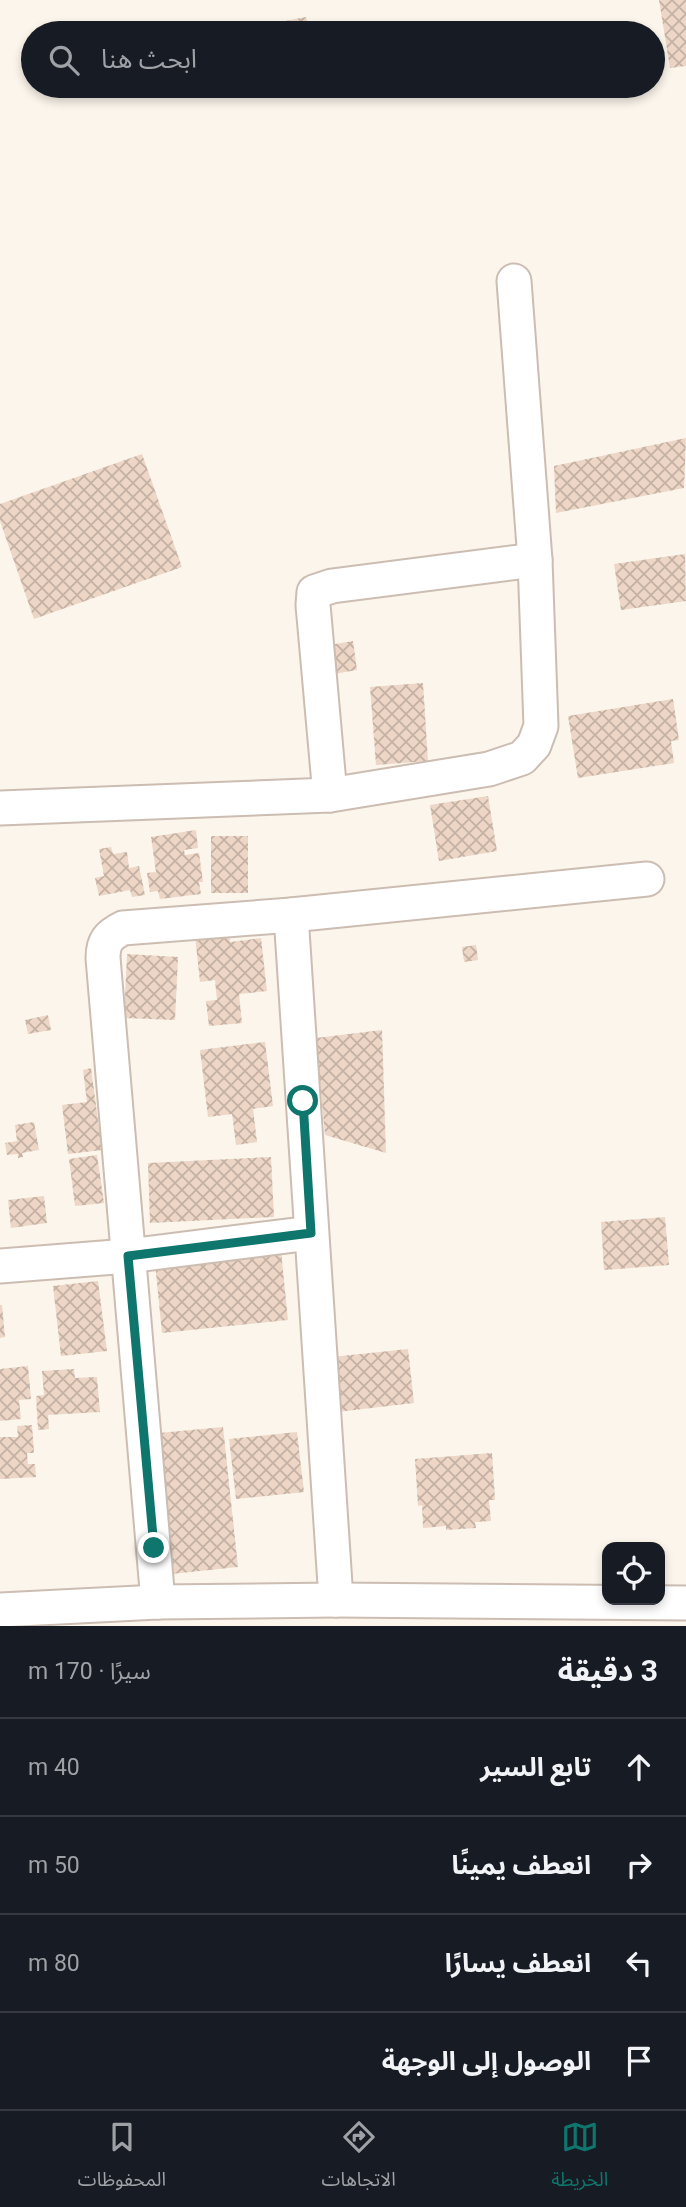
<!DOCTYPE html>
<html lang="ar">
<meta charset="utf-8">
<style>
body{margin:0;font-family:Roboto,"Noto Sans Arabic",sans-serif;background:#242831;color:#f1f3f6;direction:rtl}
.controls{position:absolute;right:21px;bottom:21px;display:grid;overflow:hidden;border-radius:14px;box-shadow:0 4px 10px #0003}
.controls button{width:63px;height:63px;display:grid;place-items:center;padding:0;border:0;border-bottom:2px solid #363941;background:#171b24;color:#f1f3f6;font:35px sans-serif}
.stop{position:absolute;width:21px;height:21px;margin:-16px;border:5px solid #0f766e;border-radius:50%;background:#fff}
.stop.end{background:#0f766e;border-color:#fff;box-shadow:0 2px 7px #0008}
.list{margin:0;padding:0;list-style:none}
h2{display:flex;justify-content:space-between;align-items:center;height:91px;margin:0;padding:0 28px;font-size:30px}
h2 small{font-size:23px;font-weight:400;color:#9ea1a6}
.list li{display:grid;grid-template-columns:46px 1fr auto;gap:21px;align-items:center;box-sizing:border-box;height:98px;padding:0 28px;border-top:2px solid #363941}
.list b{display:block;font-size:26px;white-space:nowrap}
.list em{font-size:23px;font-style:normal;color:#9ea1a6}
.icon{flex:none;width:38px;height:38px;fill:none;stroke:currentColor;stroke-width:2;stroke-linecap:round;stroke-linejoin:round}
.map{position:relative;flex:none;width:686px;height:1626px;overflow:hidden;direction:ltr}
.search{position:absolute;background:#171b24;box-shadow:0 4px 10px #0003;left:21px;right:21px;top:21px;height:77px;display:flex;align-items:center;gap:18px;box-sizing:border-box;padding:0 24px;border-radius:38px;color:#9ea1a6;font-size:26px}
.sheet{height:483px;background:#171b24}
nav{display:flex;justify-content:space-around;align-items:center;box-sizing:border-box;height:98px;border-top:2px solid #363941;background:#171b24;font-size:19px;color:#9ea1a6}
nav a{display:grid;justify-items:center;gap:4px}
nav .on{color:#0f766e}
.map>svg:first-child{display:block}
</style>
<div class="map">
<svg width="686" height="1626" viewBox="0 0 686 1626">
<defs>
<pattern id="building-cross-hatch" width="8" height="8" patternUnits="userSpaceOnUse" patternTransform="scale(1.75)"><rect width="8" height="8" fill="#edd6c6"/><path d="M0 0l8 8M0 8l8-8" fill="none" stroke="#c4b1a3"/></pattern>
</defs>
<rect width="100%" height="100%" fill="#fbf5eb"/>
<g fill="url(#building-cross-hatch)">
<path d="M659 0H686V66L670 68Z"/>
<path d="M306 17 310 33H250L249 28Z"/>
<path d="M686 438 684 488 556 513 554 466Z"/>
<path d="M142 454 182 567 34 619 0 521V504Z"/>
<path d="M685 554 686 601 621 610 614 564Z"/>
<path d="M353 641 357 670 334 674 330 645Z"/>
<path d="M423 683 428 761 376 765 370 687Z"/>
<path d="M673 699 679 740 671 741 674 763 578 778 568 716Z"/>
<path d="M488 796 497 851 439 861 430 805Z"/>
<path d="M196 830 198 848 184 850 185 855 199 853 203 882H199L201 894 160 899 158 891 150 892 147 873 156 872 151 837Z"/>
<rect x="211" y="836" width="37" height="57"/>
<path d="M111 847 113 854 127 852 129 868 139 866 145 895 132 897 130 890 99 896 95 878 104 876 99 849Z"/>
<path d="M229 932 230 942 261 938 267 991 239 994 242 1023 209 1026 206 1001 217 1000 215 980 200 982 195 936Z"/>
<path d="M476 945 478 960 464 962 462 947Z"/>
<path d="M127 954 178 957 175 1020 124 1018Z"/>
<path d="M48 1015 51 1030 28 1034 25 1020Z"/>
<path d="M382 1030 386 1153 325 1135 316 1038Z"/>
<path d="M265 1042 273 1106 253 1109 257 1142 236 1145 232 1114 208 1117 200 1050Z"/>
<path d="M91 1068 102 1150 68 1154 62 1105 87 1102 83 1070Z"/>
<path d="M34 1122 39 1150 22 1153 23 1157 18 1158V1154L7 1155 5 1143 17 1141 15 1125Z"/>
<path d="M97 1155 104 1203 75 1206 69 1159Z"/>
<path d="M271 1157 274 1217 150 1223 148 1163Z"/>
<path d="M44 1196 47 1223 11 1228 8 1200Z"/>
<path d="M665 1217 669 1265 604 1270 601 1222Z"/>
<path d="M281 1251 288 1320 162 1333 155 1263Z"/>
<path d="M98 1281 107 1351 61 1356 53 1286Z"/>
<path d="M0 1305H2L5 1337 0 1338Z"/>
<path d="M408 1349 414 1403 337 1412 332 1357Z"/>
<path d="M28 1366 31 1399 19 1400 21 1419 0 1421V1369Z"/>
<path d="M74 1369 75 1378 97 1377 100 1412 48 1415 49 1429 38 1430 36 1396 44 1395 42 1371Z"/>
<path d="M32 1425 34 1453H27L28 1464H35L36 1477 0 1479V1437H18L17 1426Z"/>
<path d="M223 1427 238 1567 162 1575 148 1434Z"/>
<path d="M297 1432 304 1492 236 1499 229 1439Z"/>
<path d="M492 1453 495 1500H489L491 1521 475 1522 476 1528 446 1530V1526L423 1528 422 1505 418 1506 415 1459Z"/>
</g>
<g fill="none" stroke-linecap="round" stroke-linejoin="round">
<defs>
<g id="minor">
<path d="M330 795 313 605 314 592 332 586 535 560"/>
<path d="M0 808 330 795 489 769 522 758 534 745 541 726 535 560 514 281"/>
<path d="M291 915 336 1600"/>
<path d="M0 1266 128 1256 311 1233"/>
<path d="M158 1602 103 958C103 941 109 935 123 928L291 915 647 879"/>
<path d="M0 1610 158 1602 336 1600 686 1603"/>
</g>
</defs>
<use href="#minor" stroke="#ccbdb2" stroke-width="37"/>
<use href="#minor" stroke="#fff" stroke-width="33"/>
</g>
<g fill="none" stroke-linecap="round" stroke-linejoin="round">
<path stroke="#0f766e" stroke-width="9" d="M154 1548 128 1256 311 1233 303 1101"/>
</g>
</svg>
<div class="controls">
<button><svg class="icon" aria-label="locate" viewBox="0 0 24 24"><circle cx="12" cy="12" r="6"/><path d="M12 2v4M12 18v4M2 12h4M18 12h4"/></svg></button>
</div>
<div class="stop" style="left:303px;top:1101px"></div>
<div class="stop end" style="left:154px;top:1548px"></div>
<div class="search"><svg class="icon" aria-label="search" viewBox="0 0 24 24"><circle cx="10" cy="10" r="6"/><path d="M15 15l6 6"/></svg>ابحث هنا</div>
</div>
<section class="sheet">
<h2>3 دقيقة<small>سيرًا · 170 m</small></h2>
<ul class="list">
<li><svg class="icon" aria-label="ahead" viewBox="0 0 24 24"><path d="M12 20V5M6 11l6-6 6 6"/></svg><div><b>تابع السير</b></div><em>40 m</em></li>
<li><svg class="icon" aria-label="right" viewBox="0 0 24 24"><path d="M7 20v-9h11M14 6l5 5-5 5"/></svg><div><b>انعطف يمينًا</b></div><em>50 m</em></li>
<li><svg class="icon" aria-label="left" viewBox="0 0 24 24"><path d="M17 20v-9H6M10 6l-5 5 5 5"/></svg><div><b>انعطف يسارًا</b></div><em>80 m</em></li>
<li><svg class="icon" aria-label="arrive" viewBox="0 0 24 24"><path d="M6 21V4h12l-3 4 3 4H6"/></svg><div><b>الوصول إلى الوجهة</b></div></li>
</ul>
</section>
<nav>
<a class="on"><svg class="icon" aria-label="map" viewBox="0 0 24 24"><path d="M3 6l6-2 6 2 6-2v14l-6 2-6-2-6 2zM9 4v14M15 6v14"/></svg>الخريطة</a>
<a><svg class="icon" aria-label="directions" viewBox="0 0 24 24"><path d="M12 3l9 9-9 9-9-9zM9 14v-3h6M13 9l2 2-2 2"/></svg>الاتجاهات</a>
<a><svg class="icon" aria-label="saved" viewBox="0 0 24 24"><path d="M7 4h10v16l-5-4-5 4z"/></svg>المحفوظات</a>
</nav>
